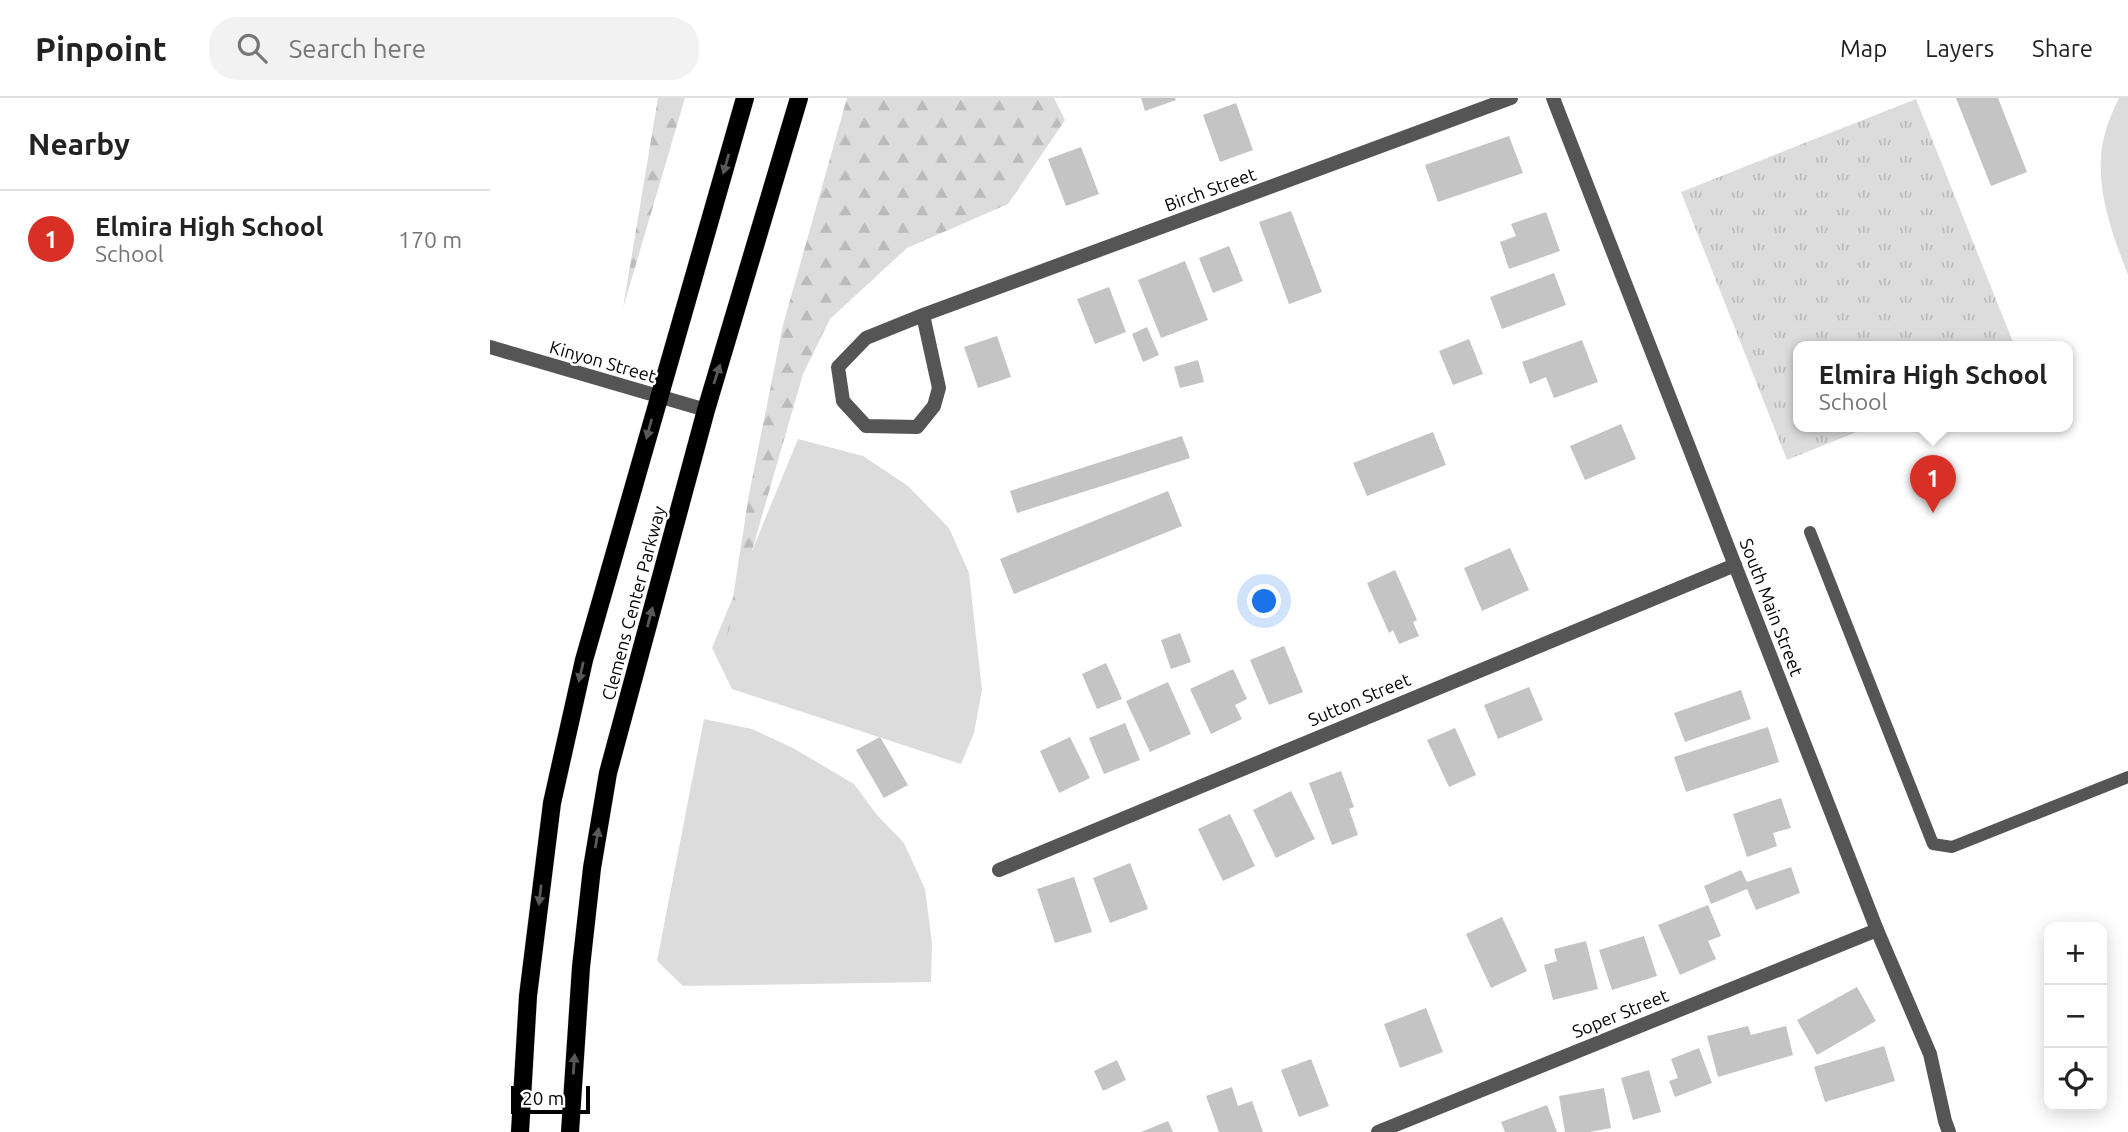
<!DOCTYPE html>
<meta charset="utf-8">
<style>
body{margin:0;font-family:Ubuntu,sans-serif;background:#f2f2f2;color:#222}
.controls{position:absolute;right:21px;bottom:21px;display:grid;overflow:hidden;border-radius:14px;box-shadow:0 4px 18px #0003}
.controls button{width:63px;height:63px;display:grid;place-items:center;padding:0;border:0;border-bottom:2px solid #e0e0e0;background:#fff;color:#222;font:35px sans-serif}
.scale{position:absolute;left:21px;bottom:18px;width:79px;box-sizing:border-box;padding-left:7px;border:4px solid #000;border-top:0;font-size:19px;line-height:24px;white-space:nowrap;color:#000;-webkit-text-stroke:5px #fff;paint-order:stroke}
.you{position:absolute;left:775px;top:504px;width:24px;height:24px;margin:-18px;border:5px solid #fff;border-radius:50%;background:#1a73e8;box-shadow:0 0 0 10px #1a73e833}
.badge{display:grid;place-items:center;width:46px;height:46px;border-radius:50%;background:#d93025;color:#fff;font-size:23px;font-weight:700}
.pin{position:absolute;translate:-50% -58px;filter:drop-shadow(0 2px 4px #0008)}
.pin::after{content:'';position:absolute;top:37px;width:24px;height:21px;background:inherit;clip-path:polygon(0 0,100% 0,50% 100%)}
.popup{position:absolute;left:1303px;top:243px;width:280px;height:91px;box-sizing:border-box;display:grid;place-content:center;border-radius:14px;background:#fff;filter:drop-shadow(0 2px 5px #0005);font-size:23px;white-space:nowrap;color:#767676}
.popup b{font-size:26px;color:#222}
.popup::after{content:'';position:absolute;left:50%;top:100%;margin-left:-14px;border:14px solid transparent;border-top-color:#fff}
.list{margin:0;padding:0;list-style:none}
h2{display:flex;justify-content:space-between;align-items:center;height:91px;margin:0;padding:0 28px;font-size:30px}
h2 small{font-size:23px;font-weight:400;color:#767676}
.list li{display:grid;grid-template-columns:46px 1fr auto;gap:21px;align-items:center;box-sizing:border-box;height:98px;padding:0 28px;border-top:2px solid #e0e0e0}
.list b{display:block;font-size:26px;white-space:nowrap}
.list p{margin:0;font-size:23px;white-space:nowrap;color:#767676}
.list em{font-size:23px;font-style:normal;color:#767676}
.icon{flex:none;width:38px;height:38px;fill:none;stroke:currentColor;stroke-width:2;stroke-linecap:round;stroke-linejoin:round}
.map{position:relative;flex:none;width:1638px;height:1034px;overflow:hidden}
header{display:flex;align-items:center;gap:42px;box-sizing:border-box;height:98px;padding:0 35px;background:#fff;border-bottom:2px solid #e0e0e0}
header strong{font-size:33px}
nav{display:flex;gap:38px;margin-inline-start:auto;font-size:24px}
.search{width:490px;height:63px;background:#f2f2f2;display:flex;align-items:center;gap:18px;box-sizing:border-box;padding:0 24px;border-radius:28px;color:#767676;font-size:26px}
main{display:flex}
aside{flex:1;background:#fff}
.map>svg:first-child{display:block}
</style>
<header>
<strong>Pinpoint</strong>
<div class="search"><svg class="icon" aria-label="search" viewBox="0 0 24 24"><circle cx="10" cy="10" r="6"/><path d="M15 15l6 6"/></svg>Search here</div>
<nav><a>Map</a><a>Layers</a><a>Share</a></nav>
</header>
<main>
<aside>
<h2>Nearby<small></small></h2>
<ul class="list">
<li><span class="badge">1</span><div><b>Elmira High School</b><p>School</p></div><em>170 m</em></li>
</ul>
</aside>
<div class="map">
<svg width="1638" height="1034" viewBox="0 0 1638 1034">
<defs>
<pattern id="forest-firs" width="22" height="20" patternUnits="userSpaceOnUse" patternTransform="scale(1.75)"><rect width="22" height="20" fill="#dcdcdc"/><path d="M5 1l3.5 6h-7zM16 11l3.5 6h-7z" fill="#bbb"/></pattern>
<pattern id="park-tufts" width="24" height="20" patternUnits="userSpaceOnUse" patternTransform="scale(1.75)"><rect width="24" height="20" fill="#dcdcdc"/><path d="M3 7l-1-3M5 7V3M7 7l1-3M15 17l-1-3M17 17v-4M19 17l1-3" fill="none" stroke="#bbb"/></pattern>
</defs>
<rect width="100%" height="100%" fill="#fff"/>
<g fill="#dcdcdc">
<path d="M1629 0H1638V177C1621 133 1602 83 1615 35 1618 23 1624 11 1629 0Z"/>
<path d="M308 341 373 358 418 388 459 430 479 475 492 592 484 635 471 666 242 591 222 550Z"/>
<path d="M214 621 262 631 303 650 364 686 387 717 414 745 435 791 442 845 441 884 193 888 167 863Z"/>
</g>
<g fill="url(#forest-firs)">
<path d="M168 0H195L133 210Z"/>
<path d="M357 0H564L575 22 518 106 417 150 340 221 313 276 237 539 259 396 293 227Z"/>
</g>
<path fill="url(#park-tufts)" d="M1426 1 1525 249H1308V329H1379L1297 362 1191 94Z"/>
<g fill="#c4c4c4">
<path d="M651 0H685L686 2 655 13Z"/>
<path d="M1466 0H1508L1537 74 1501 88Z"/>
<path d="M746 5 763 52 730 64 713 17Z"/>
<path d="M1019 38 1033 75 948 104 935 67Z"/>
<path d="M591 49 609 96 576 108 558 61Z"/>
<path d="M801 113 832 194 799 206 769 124Z"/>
<path d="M1056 114 1070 153 1019 171 1010 144 1026 138 1021 126Z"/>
<path d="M739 148 753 183 723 195 709 160Z"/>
<path d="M695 163 718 222 671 240 648 182Z"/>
<path d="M1064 175 1076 207 1012 231 1000 199Z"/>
<path d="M619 189 636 234 605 246 587 201Z"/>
<path d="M657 229 669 257 653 264 642 236Z"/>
<path d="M507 238 521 279 488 290 474 249Z"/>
<path d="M979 241 993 276 963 287 949 253Z"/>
<path d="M1092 242 1108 284 1064 300 1056 279 1040 286 1032 264Z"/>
<path d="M708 262 714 284 690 290 684 269Z"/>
<path d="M1131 326 1146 361 1095 382 1080 348Z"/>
<path d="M943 334 956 367 877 398 863 365Z"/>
<path d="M692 338 700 360 527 415 520 393Z"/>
<path d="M678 393 692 428 524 496 510 461Z"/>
<path d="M1020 450 1039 492 992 513 974 470Z"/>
<path d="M905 472 927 522 923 524 929 538 909 546 903 532 899 535 877 485Z"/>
<path d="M690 535 701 564 681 571 671 542Z"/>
<path d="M794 548 813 594 779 607 760 562Z"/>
<path d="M616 565 632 601 607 611 592 576Z"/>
<path d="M743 571 757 601 745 607 752 621 721 636 700 591Z"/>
<path d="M678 584 701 636 660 654 636 603Z"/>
<path d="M1039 589 1053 622 1008 641 994 607Z"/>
<path d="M1251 592 1261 621 1195 644 1184 615Z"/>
<path d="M635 625 650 662 614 676 599 640Z"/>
<path d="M1278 629 1289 664 1196 694 1184 659Z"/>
<path d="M965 630 986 677 959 689 937 642Z"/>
<path d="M390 639 418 687 394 700 366 652Z"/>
<path d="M580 639 600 680 569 695 550 653Z"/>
<path d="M851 673 864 709 859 711 868 737 842 747 819 685Z"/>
<path d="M801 693 825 741 786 760 763 712Z"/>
<path d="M1291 700 1301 730 1283 735 1287 748 1257 759 1243 716Z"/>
<path d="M740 716 765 768 733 783 708 731Z"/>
<path d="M640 765 658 811 620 825 603 780Z"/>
<path d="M1301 769 1310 795 1266 812 1257 791 1221 806 1214 788 1251 772 1257 784Z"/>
<path d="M584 779 602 834 565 845 547 791Z"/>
<path d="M1218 807 1231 838 1218 843 1226 861 1190 877 1168 827Z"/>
<path d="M1012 819 1037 873 1001 890 976 836Z"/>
<path d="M1154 838 1167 878 1122 892 1109 852Z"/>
<path d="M1096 843 1108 891 1063 902 1054 867 1067 863 1064 851Z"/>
<path d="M1367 889 1386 923 1327 957 1307 922Z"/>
<path d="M936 910 953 954 910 970 894 926Z"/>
<path d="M1258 928 1261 937 1296 928 1303 957 1228 979 1217 938Z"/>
<path d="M1394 948 1405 983 1335 1004 1324 969Z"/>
<path d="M1209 950 1222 985 1185 999 1179 983 1188 980 1181 961Z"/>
<path d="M821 961 839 1008 809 1019 791 972Z"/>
<path d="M627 962 636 982 613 993 604 973Z"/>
<path d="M1159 972 1171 1014 1143 1022 1131 980Z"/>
<path d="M742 989 748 1008 762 1003 773 1034H729L716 998Z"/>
<path d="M1114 990 1121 1030 1100 1034H1075L1069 998Z"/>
<path d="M1057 1007 1067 1034H1015L1011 1024Z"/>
<path d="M678 1023 683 1034H651Z"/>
</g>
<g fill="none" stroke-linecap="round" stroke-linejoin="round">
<defs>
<g id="primary">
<path d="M30 1034 38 898 62 705 94 562 255 0"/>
<path d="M80 1034 91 869 102 770 118 675 216 312 309 0"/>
</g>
</defs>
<use href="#primary" stroke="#dbdbdb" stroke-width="19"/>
<path stroke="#555" stroke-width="12" d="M1320 434 1443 746 1462 749 1638 679"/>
<g stroke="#555" stroke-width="14">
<path d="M433 217 449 290 444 308 427 329 376 328 353 303 348 269 376 240 433 217 1021 0"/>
<path d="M0 249 216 312"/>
<path d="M509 772 1245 467"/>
<path d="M888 1034 1387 832"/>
</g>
<path stroke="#555" stroke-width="14" d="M1063 0 1387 832 1440 956 1455 1023 1459 1034"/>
<use href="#primary" stroke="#000" stroke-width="18"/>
</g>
<defs><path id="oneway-solid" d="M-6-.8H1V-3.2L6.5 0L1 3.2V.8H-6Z" transform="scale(1.75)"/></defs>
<g fill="#595959">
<use href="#oneway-solid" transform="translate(236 66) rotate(106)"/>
<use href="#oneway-solid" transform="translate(227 276) rotate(-72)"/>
<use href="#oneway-solid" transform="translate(159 331) rotate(105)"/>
<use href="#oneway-solid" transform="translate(160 519) rotate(-75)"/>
<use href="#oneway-solid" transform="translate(91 574) rotate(103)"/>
<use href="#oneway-solid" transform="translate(107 740) rotate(-80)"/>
<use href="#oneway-solid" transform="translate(50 797) rotate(97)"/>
<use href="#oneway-solid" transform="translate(84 966) rotate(-86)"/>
</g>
<g text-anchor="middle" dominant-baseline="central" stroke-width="5" stroke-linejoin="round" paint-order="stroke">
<g font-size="18" fill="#000" stroke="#fff">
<text transform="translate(720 91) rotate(-20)">Birch Street</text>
<text transform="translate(113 263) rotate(16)">Kinyon Street</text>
<text transform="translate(143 505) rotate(-75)">Clemens Center Parkway</text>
<text transform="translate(1282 509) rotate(69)">South Main Street</text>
<text transform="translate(869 601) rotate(-23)">Sutton Street</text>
<text transform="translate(1130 915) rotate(-22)">Soper Street</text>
</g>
</g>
</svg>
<div class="controls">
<button>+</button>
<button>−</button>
<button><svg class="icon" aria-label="locate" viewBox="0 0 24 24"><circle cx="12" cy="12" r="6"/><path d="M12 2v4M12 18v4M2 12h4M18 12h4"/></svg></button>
</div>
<div class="scale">20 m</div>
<div class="you"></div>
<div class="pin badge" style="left:1443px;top:415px">1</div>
<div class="popup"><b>Elmira High School</b>School</div>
</div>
</main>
